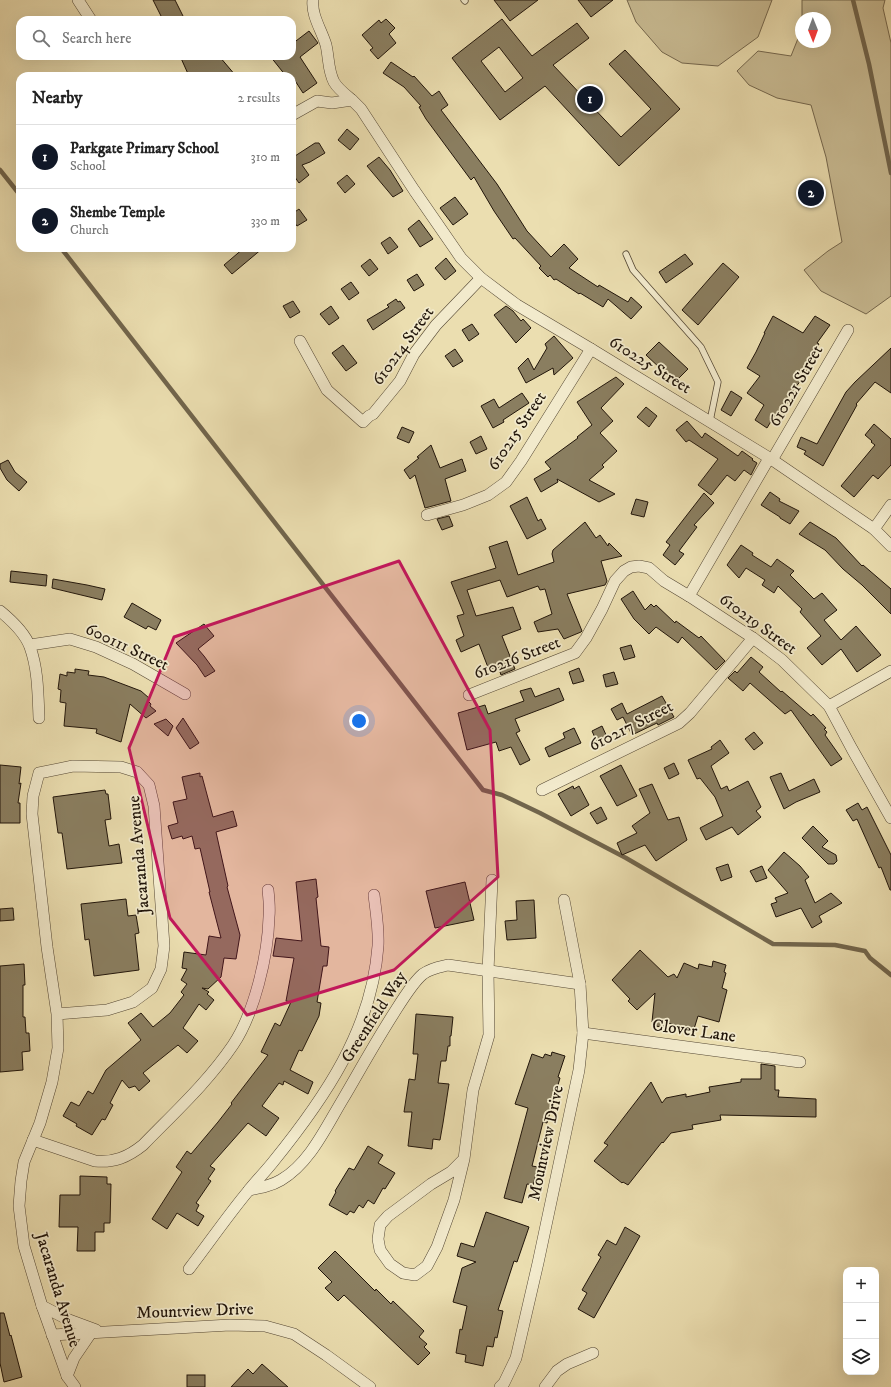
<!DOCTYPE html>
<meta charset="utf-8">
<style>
body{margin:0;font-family:"IM FELL DW Pica",serif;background:#f6f6f6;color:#222}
.controls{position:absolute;right:12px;bottom:12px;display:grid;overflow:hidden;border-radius:8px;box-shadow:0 4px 16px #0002}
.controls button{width:36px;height:36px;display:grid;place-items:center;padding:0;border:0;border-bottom:1px solid #e0e0e0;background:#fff;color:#222;font:20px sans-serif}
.compass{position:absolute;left:795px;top:12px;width:36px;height:36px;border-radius:50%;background:#fff;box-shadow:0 4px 16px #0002;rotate:179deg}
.you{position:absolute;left:359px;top:721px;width:14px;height:14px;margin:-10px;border:3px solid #fff;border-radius:50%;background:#1a73e8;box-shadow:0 0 0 6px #1a73e833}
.badge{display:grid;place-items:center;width:26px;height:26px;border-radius:50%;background:#111827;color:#fff;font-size:13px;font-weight:700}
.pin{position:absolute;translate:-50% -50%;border:2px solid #fff;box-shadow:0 1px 4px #0006}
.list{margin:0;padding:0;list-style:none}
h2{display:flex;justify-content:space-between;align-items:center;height:52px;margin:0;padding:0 16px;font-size:17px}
h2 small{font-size:13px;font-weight:400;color:#767676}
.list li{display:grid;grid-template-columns:26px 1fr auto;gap:12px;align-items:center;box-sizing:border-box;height:64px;padding:0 16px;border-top:1px solid #e0e0e0}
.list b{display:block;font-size:15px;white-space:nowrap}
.list p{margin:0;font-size:13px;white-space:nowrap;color:#767676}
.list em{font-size:13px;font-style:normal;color:#767676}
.icon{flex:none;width:22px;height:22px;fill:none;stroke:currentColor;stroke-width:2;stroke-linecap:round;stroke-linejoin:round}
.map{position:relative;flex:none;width:891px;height:1387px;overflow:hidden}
.search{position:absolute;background:#fff;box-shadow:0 4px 16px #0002;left:16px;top:16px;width:280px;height:44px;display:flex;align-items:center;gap:10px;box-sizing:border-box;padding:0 14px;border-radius:12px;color:#767676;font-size:15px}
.panel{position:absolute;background:#fff;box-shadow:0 4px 16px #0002;left:16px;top:72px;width:280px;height:180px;border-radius:12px}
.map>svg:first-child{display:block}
</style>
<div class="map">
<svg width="891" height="1387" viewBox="0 0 891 1387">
<rect width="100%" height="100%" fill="#ebdeb0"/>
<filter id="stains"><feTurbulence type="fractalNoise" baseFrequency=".005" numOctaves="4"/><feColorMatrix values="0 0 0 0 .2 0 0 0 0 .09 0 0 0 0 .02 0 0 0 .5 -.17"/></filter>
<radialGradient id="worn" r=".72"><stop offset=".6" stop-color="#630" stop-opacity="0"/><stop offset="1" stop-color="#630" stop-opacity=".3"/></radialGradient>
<g fill="#c9bc94" stroke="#75684f">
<path d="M627 0H772L758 37 718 66 682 63 662 52 636 22Z"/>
<path d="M802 0H885L883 8 891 43V296L866 314 821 291 804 270 828 251 842 242 826 157 811 105 777 98 749 85 737 71 758 51 791 56 801 31V42H825V18H802Z"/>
</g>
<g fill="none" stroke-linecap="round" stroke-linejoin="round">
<g stroke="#71654c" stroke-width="4.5">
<path d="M853 0 869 64 891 173"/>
<path d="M0 170 20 195"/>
<path d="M61 248 483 790 502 795 540 813 626 858 773 944 835 945 865 951 870 958 891 975"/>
</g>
</g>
<g fill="#8a7e60" stroke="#21150a" fill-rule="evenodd">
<path d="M153 0H175L185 20H163Z"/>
<path d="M494 0H538L510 21Z"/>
<path d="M578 0H613L591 17Z"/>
<path d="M386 19 395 28 389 34 396 43 378 59 370 50 373 48 362 35 379 20 381 23Z"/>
<path d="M502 19 532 56 577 23 589 38 553 65 621 137 651 109 609 64 625 50 680 109 619 166 545 86 500 120 452 58ZM499 47 523 78 505 92 481 61Z"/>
<path d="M309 31 318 43 300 57 317 83 303 93 292 76H286L270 56H292V44Z"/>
<path d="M180 56H219L236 76H189Z"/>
<path d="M391 62 413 77 414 76 432 96 439 91 448 105 441 110 497 184 527 231 551 257 564 244 578 259 569 268 598 287 599 285 628 302 631 297 642 307 631 319 608 299 603 307 580 293 579 294 556 279 554 280 550 275 548 277 539 268 541 266 515 238 513 239 494 211 474 177 471 180 426 119 419 107 421 106 404 87 383 73Z"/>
<path d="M347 129 359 139 350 150 338 140Z"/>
<path d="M315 143H319L325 153 310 162 302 165 309 175 299 183 292 173V152L295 156Z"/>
<path d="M379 157 390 170 403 191 393 197 367 166Z"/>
<path d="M347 175 355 184 345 193 337 183Z"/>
<path d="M455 197 468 214 453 225 440 208Z"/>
<path d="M299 209 307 220 297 226 292 219V214Z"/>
<path d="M419 220 433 239 420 247 408 229Z"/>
<path d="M390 237 398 247 388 254 381 243Z"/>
<path d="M244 248H263L232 274 224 265Z"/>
<path d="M685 254 693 264 666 283 659 272Z"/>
<path d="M446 258 456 271 445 280 435 268Z"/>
<path d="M370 259 378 269 369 276 361 266Z"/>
<path d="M723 263 739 277 698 325 682 310Z"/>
<path d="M417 274 424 285 414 291 407 280Z"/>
<path d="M351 282 359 293 349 300 341 289Z"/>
<path d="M396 299 398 302 400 301 405 308 373 330 367 320 389 307 387 305Z"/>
<path d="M293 301 300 312 290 318 283 306Z"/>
<path d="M331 306 339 318 329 325 320 314Z"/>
<path d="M506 306 513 311 521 321 523 319 531 328 516 343 494 315Z"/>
<path d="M773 316 803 333 815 316 830 325 817 343 819 344 805 366 811 368 786 399 789 401 783 409H780L778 414 776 413 767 428 755 420 764 405 747 393 760 376 747 368 756 352 765 333H764Z"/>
<path d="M472 324 479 334 469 341 462 330Z"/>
<path d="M554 336 573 358 554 375 553 368 526 383 518 368 528 358 534 370 547 348 545 344Z"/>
<path d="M659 342 688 369 675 382 646 355Z"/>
<path d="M343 345 357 363 346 371 332 353Z"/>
<path d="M891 348V393L875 382 856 404 857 405 823 466 804 454 806 451 797 447 801 437 817 444 846 392 855 382Z"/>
<path d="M455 349 463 361 453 367 445 356Z"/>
<path d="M616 377 624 384 601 408 613 421 600 433 617 451 602 465 604 467 589 480 615 494 599 502 557 479 558 482 541 492 534 479 551 469 545 462 578 438 577 437 592 425 577 402Z"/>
<path d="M731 391 742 398 731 416 721 410Z"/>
<path d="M522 393 529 403 503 420 504 422 493 428 481 406 494 399 499 408Z"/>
<path d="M646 407 657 416 649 427 637 417Z"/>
<path d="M687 421 702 438 705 433 738 456 742 451 753 459 752 460 757 463 751 475 744 470 735 481 727 475 711 495 698 485 718 459 689 440 686 442 676 430Z"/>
<path d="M874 424 891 439V465L878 479 873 475 854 497 841 486 875 445 871 442 872 441 865 435Z"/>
<path d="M402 427 414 432 409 443 397 438Z"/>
<path d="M481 436 487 449 476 454 470 442Z"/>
<path d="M431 445 440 468 462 459 466 471 445 479 451 501 425 508 415 475 410 479 404 470 419 458 417 457Z"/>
<path d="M8 460 15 472 27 482 19 491 7 480 0 468V464Z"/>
<path d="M770 492 780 499 779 501 799 511 790 524 780 518V517L761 505Z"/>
<path d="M704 493 714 503 694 525 697 527 679 551 684 554 675 565 663 555 670 545 666 542Z"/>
<path d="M527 497 538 521 541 519 546 529 527 539 510 506Z"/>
<path d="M636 499 648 502 644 517 631 514Z"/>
<path d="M449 516 453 526 442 530 437 519Z"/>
<path d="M585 522 596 538 600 535 608 546 609 543 622 556 601 561 607 581 605 585 567 594 582 631 581 632 564 639 558 629 538 632 534 622 552 614 545 589 540 590 538 586 507 597 500 580 467 590 476 616 513 607 521 629 502 636 515 669 501 675 498 666 489 670 479 644 461 652 456 640 464 636 457 616 464 614 451 582 496 568 489 547 507 541 518 575 554 562 552 554 553 550Z"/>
<path d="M810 522 836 538 862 566 863 565 891 589V614L862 585 843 569 825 550 799 534Z"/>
<path d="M741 545 753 553 752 555 771 567 777 559 794 571 790 575 814 599 822 593 837 610 824 620 841 640 856 626 881 655 857 672 841 649 822 665 807 648 821 636 800 612 802 609 778 586 774 593 762 585 765 580 746 568 739 578 727 565Z"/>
<path d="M11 571 47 575 46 586 10 582Z"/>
<path d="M53 579 87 585 105 589 102 600 52 588Z"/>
<path d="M633 591 645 610 651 604 654 607 656 605 675 623 676 621 699 638 701 636 725 661 716 670 682 637 678 643 656 627 649 634 634 619 621 599Z"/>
<path d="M132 603 161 620 156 630 148 626 146 629 124 617Z"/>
<path d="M204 624 214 636 198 649 204 656 215 671 205 677 197 665 176 643Z"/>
<path d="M631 645 635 657 624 660 620 648Z"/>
<path d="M751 657 763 667 759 672 781 692 782 691 811 716 813 714 826 728 824 729 827 732 825 735 842 759 831 766 791 710 785 714 750 683 743 691 728 678 735 671 737 673Z"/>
<path d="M579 668 584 681 573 684 569 672Z"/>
<path d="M75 669 89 671 88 675 104 677 141 691 149 698 148 701 151 704 150 706 156 711 146 718 130 704 121 742 96 733 97 729 64 726 66 703 60 702 61 690 58 689 60 674 67 676V672L75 673Z"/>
<path d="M614 672 618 684 606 687 603 675Z"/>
<path d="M531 688 535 697 559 688 564 700 552 705 515 719 520 731 516 733 530 760 520 765 511 747 499 751 496 742 467 750 458 713 485 705 488 714 524 701 520 691Z"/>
<path d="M662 696 674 717 658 725 657 723 632 735 623 717 617 720 611 709 622 703 627 714Z"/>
<path d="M183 718 199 743 190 749 176 728Z"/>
<path d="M166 719 173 726 168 736 154 724Z"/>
<path d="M602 726 607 737 597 742 592 731Z"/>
<path d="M574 728 581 743 549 757 545 748 565 738 563 733Z"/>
<path d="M754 732 763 743 754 750 745 739Z"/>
<path d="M720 740 729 753 711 766 721 789 727 786 729 791 748 781 761 807 756 811 761 817 738 835 732 827 706 840 700 828 723 816 715 797 700 778 697 779 688 760 712 749 711 747Z"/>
<path d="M674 763 679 774 669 779 664 768Z"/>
<path d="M0 765 21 767 19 784 21 783 18 803H20V823H0Z"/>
<path d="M621 765 637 796 617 806 600 776Z"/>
<path d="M200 773V777L202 776 213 817 233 811 237 826 216 832 228 886 227 887 240 935 236 959 224 958 221 977 208 989 202 988 209 992 207 994 214 1000 206 1010 199 1004 183 1028 198 1041 187 1053 178 1045 143 1073 150 1081 139 1091 135 1086 129 1088 122 1080 110 1103 113 1105 105 1120 102 1119 92 1135 76 1126 77 1124 63 1116 71 1102 79 1106 88 1091 93 1094 106 1070 141 1040 128 1023 141 1013 153 1027 170 1013 184 995 181 992 187 984 181 980 187 969 182 968 184 952 206 955 209 936 221 938 209 892H210L200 848 195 849 192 836 183 839 182 836 172 839 168 826 178 823 173 802 187 799 182 777Z"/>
<path d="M781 773 789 791 814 779 820 792 796 802 784 809 770 777Z"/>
<path d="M652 784 668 820 679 817 687 840 656 861 645 845 622 855 617 843 637 833 632 826 650 813 639 789Z"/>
<path d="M573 786 574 789 579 786 589 805 571 816 558 794Z"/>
<path d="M105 790 106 794H108L111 819 105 820 109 846 119 844 122 863 67 869 62 833H58L53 797Z"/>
<path d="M858 803 862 810 867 807 891 855V890H890L881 867 879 868 857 819 853 821 846 810Z"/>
<path d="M601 807 607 819 597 824 590 813Z"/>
<path d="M813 826 828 841 822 847 836 855 837 861 834 864H828L802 838Z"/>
<path d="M784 852 800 866 809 877 805 880 815 903 831 893 842 903 819 916 822 922 812 928 801 908 776 917 771 904 777 902 775 898 788 893 768 870Z"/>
<path d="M728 864 732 877 721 881 716 868Z"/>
<path d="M762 866 767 878 756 882 750 871Z"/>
<path d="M316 879 318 897 316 898 321 946 329 947 327 966H323L317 1002 321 1003 319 1016 302 1051 299 1050 290 1070 313 1082 308 1094 284 1081 283 1085 279 1083 262 1106 279 1118 266 1136 248 1123 210 1166 215 1169 208 1179 211 1181 196 1203 199 1205 196 1211 204 1216 198 1226 177 1213 167 1229 152 1219 182 1172 176 1167 187 1151 191 1154 218 1122 232 1104 231 1103 268 1055 261 1052 275 1023 280 1026 291 1002 286 1001 294 958 273 956 276 938 302 941 296 882Z"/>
<path d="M465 882 474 920 435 928 426 891Z"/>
<path d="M126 899 128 916 136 915 139 933 135 934 139 970 94 976 89 939 85 940 81 904Z"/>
<path d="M534 900 536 938 507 940 505 921 517 920 516 901Z"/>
<path d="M13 908 14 920 0 921V909Z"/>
<path d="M640 950 668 977 674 974 677 978 684 963 698 969 699 964 712 967 713 961 726 965 724 972 726 973 722 988 727 990 719 1022 698 1016 694 1029 667 1023 665 1027 654 1026 655 1022H652L655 993 637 1010 628 1001 630 999 612 980Z"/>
<path d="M24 964 25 985H23V1017H25L26 1033H29L30 1051 22 1052 23 1070 0 1072V966Z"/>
<path d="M416 1014 453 1017 451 1036H450V1046H448L446 1061H441L438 1083 449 1084 443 1123 440 1140 433 1139 432 1149 408 1146 412 1112H404L409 1079 415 1080 418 1054H413Z"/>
<path d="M552 1052 565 1056 558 1077 560 1078 547 1123 543 1122 532 1166 538 1167 533 1185 527 1184 522 1203 504 1198 528 1108 515 1104 532 1054 543 1058 545 1054 551 1056Z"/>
<path d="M761 1064 775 1066V1090H779L778 1097 816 1099V1117L720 1115 721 1120 692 1125 693 1129 671 1133 663 1143 662 1142 628 1185 623 1182 622 1183 594 1161 608 1145 604 1143 651 1082 662 1103 666 1098 686 1094V1097L710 1092 709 1087 741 1082V1079H761Z"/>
<path d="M368 1146 383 1155 378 1163 395 1173 385 1189 383 1188 374 1204 368 1200 363 1208 359 1205 354 1213 350 1211 347 1215 329 1205 336 1192 335 1191 349 1168 354 1170Z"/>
<path d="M80 1176 107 1177V1184H111L110 1223H104V1232H95V1251H77L78 1227H59L60 1195H80Z"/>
<path d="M486 1212 529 1227 517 1262 514 1261 498 1310 503 1311 497 1338 495 1337 493 1347 487 1346 483 1366 465 1362 466 1355 456 1353 460 1329 462 1330 467 1306 453 1302 462 1268 476 1262 457 1256 461 1243 474 1247Z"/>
<path d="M625 1227 640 1236 594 1318 578 1309 587 1293 582 1290 601 1257 598 1255 607 1240 616 1245Z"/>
<path d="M335 1251 375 1291 376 1289 391 1304 393 1301 424 1331 419 1337 427 1344 424 1347 430 1353 418 1365 344 1295 338 1301 325 1288 332 1282 318 1268Z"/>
<path d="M0 1313H4L10 1336 11 1335 22 1377 4 1382 0 1363Z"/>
<path d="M262 1364 288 1387H231L248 1369 253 1374Z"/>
<rect x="187" y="1375" width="18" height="12"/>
</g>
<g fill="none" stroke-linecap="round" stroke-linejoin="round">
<defs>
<g id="lane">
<path d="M464 0 465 1"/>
<path d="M626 254 633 270 701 347 718 382 710 421"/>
</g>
<g id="street">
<path d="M78 0 91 20"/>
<path d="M313 0C311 15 322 31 326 45 329 58 328 71 334 82 338 89 346 95 352 100"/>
<path d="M292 115 317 101 332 103 352 100 361 109 414 190 461 258 481 278 517 305 591 349 771 459 874 529 891 546"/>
<path d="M848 330 772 460H768L689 596 753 638 782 660 829 706 852 749 891 818"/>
<path d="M300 341 327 390 363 422 369 416 373 414 400 381 414 354 436 325 481 278"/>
<path d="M427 515 463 505 488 495 506 482 521 461 591 349"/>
<path d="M874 529 891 505"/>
<path d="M0 611C11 620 25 633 30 647 38 669 38 694 39 718"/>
<path d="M30 645 70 639 96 647 133 664 185 694"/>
<path d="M469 695 575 653 586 638 602 609 615 581 624 571 631 567 639 566 649 568 664 581 689 596"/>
<path d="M829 706 891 671"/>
<path d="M542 790 679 723 690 713 753 638"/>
<path d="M57 1014 107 1010 133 1002 152 988 161 969 164 946 154 806 149 785 137 772 121 767 73 766 39 773 33 796 32 814 47 947 57 1014 58 1048 52 1082 40 1123 24 1162 21 1181 19 1206 24 1246 42 1306 67 1376 75 1387"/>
<path d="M583 1033 800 1062"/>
<path d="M33 1140 95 1161C114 1163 128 1157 143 1145 174 1113 208 1082 233 1045 254 1014 268 956 269 917 270 908 269 899 268 890"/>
<path d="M464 1159 451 1172 431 1184 388 1216 380 1225 378 1239 380 1250 390 1264 403 1273 415 1275 427 1266 437 1247 454 1200 464 1159 473 1090 489 1035 488 971 492 880"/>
<path d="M249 1190C260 1188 271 1186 281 1180 310 1163 326 1127 343 1099 360 1070 376 1041 394 1013 401 1002 413 982 423 974 431 968 439 967 448 965L580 984"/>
<path d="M189 1269C209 1243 228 1215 249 1190 257 1180 265 1172 273 1162 324 1099 372 1030 378 946 379 929 376 912 374 895"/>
<path d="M42 1306 69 1320 96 1330"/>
<path d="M52 1335 230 1325 265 1326 294 1334 326 1355 370 1387"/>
<path d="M67 1376 74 1358 91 1333"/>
<path d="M500 1387 504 1383 516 1358 538 1263 579 1070 583 1033 580 984 564 900"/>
<path d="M545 1387 557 1371 567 1364 593 1353"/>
</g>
</defs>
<use href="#lane" stroke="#544734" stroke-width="7"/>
<use href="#street" stroke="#544734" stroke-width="12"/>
<use href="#lane" stroke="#f2eacc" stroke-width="5.5"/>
<use href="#street" stroke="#f2eacc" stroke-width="11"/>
</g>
<path fill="#c2185b" fill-opacity="0.2" stroke="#c2185b" stroke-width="3" stroke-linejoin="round" d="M399 561 490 730 498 877 394 970 247 1015 170 918 129 748 174 637Z"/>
<g text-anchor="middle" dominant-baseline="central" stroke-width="3.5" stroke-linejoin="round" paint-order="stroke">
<g font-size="17" fill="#21150a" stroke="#f2eacc">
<text transform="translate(403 346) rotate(-54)">610214 Street</text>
<text transform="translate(650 365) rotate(32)">610225 Street</text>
<text transform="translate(796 386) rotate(-60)">610221 Street</text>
<text transform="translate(517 431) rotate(-56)">610215 Street</text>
<text transform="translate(758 624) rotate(36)">610219 Street</text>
<text transform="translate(127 647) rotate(25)">600111 Street</text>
<text transform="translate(517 658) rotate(-21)">610216 Street</text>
<text transform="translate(631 726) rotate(-27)">610217 Street</text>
<text transform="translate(139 855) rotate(-95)">Jacaranda Avenue</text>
<text transform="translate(374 1017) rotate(-57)">Greenfield Way</text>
<text transform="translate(694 1031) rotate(8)">Clover Lane</text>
<text transform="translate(546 1143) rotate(-78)">Mountview Drive</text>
<text transform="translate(58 1290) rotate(73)">Jacaranda Avenue</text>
<text transform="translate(195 1311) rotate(-2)">Mountview Drive</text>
</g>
</g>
<rect width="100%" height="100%" filter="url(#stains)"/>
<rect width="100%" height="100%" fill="url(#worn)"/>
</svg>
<div class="controls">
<button>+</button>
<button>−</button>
<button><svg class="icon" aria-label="layers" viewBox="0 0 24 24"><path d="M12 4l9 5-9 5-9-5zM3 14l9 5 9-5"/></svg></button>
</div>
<svg class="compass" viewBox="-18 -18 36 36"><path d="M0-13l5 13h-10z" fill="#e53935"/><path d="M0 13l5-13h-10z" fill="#767676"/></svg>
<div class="you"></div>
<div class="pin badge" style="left:590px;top:99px">1</div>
<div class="pin badge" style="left:811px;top:193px">2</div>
<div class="search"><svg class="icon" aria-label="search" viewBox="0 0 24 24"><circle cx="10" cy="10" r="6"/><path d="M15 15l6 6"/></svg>Search here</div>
<section class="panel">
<h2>Nearby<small>2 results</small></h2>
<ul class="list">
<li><span class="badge">1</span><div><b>Parkgate Primary School</b><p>School</p></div><em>310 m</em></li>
<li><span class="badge">2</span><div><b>Shembe Temple</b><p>Church</p></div><em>330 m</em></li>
</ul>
</section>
</div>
